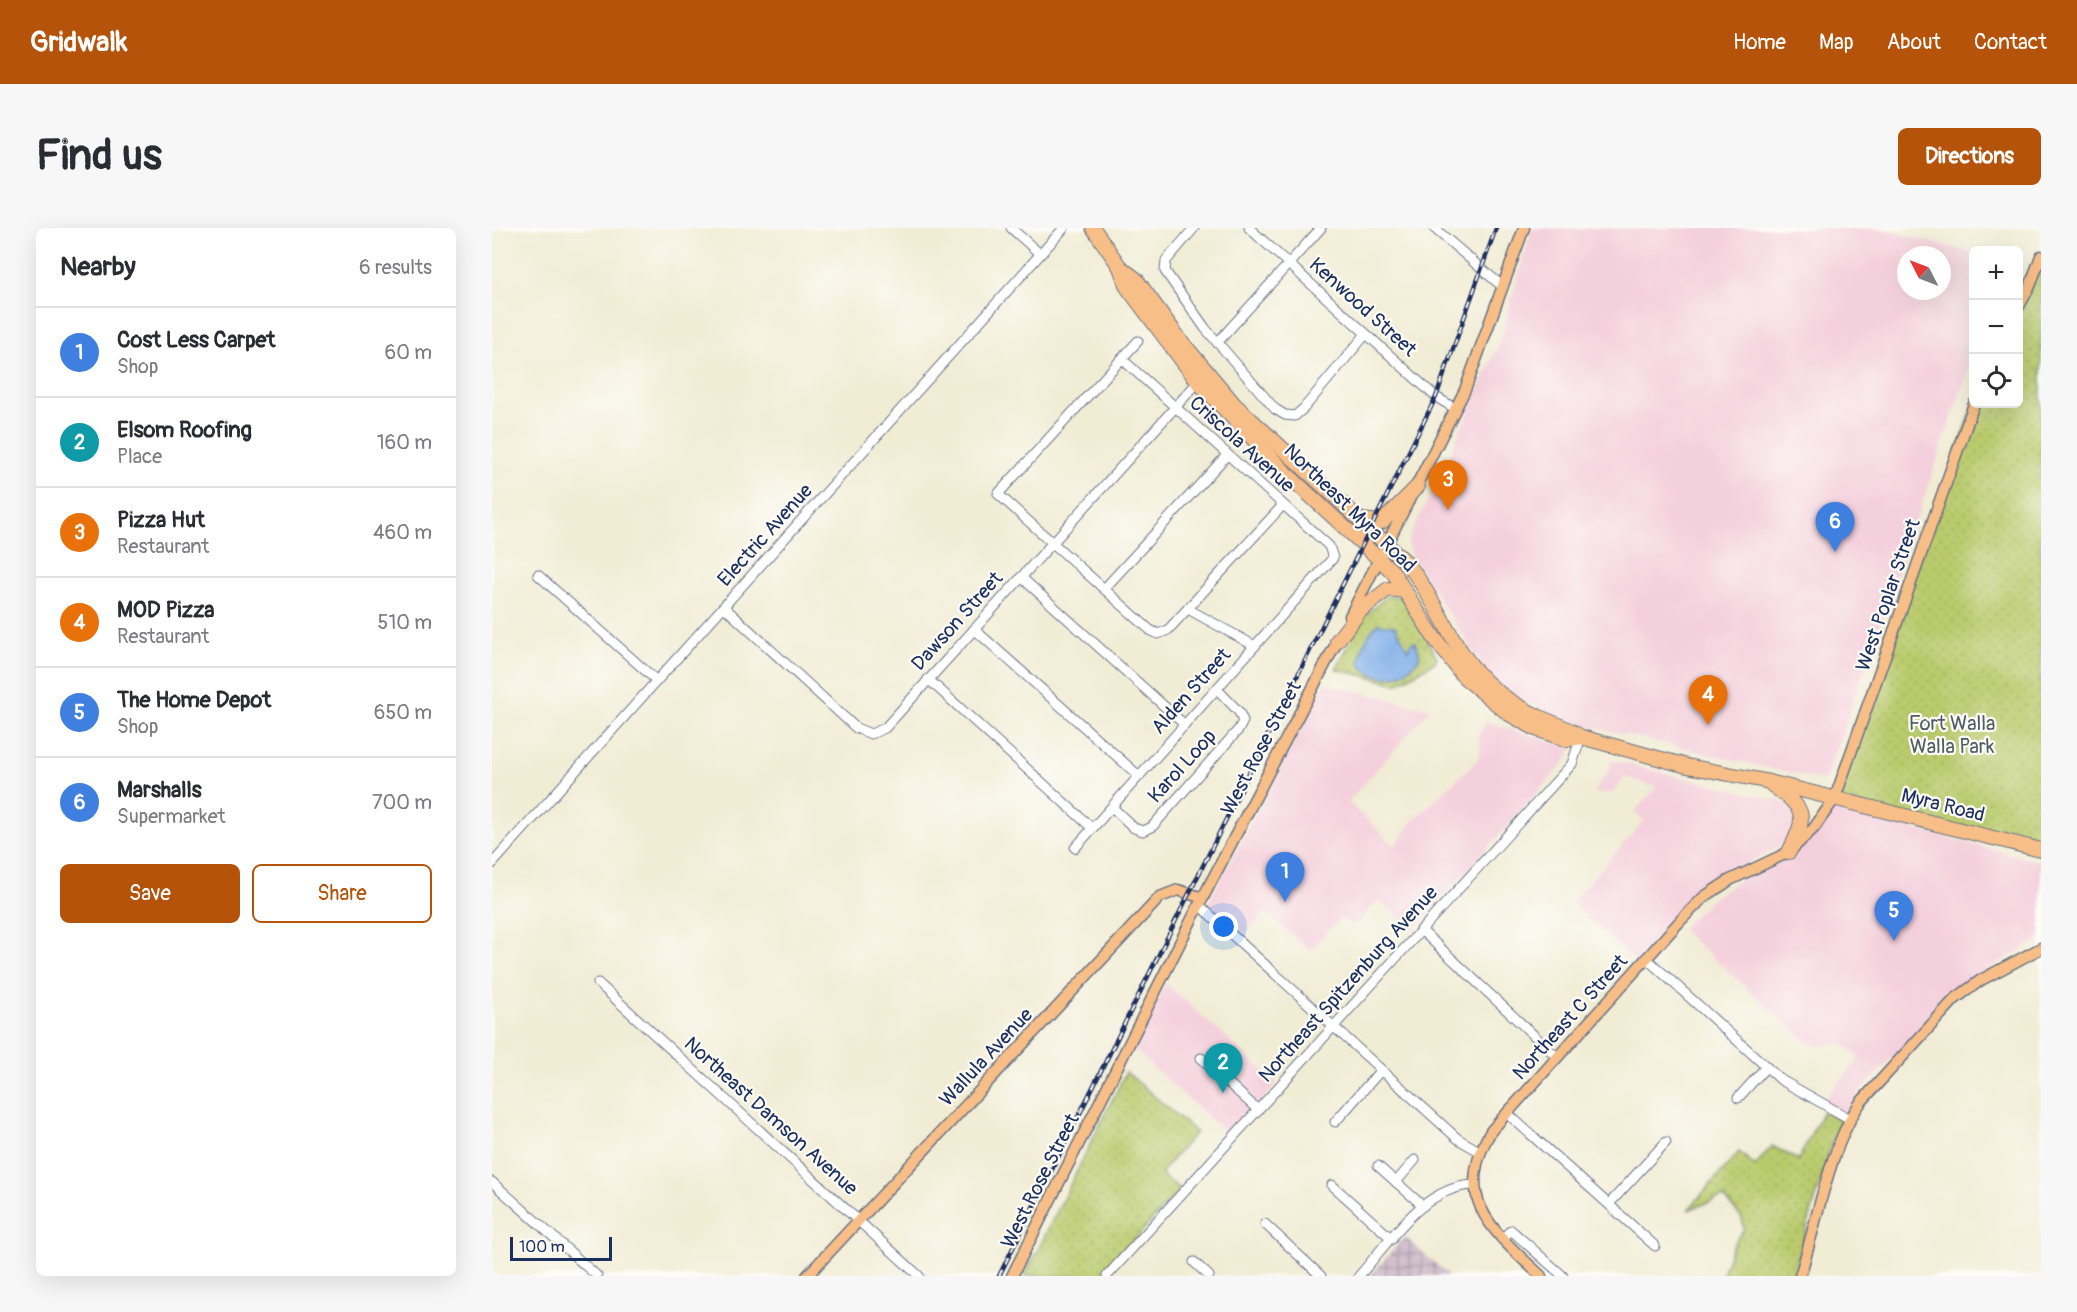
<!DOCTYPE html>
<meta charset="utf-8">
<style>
body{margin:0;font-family:Pangolin,sans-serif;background:#f7f7f7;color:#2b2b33}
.controls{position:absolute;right:18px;top:18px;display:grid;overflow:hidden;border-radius:9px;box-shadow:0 6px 24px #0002}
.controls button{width:54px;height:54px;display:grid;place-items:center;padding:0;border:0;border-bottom:2px solid #e1e1e2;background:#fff;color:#2b2b33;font:30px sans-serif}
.compass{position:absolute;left:1405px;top:18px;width:54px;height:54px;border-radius:50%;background:#fff;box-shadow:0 6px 24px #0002;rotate:312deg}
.scale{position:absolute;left:18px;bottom:15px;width:102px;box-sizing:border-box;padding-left:6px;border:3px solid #1b2f5e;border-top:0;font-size:16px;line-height:21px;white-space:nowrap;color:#1b2f5e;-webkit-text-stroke:4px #fdfcf7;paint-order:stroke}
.you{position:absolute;left:732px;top:699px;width:21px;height:21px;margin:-15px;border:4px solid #fff;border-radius:50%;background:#1a73e8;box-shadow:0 0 0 9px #1a73e833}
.badge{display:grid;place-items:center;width:39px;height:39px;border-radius:50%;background:#b45309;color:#fff;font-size:20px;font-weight:700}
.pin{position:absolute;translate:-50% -50px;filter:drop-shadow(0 2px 3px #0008)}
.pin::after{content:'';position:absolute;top:32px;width:21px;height:18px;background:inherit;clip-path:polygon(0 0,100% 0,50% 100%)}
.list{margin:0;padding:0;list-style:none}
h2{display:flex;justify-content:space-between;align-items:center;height:78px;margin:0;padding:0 24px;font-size:26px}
h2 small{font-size:20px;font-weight:400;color:#7c7c81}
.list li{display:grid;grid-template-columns:39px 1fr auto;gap:18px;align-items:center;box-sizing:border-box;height:90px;padding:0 24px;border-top:2px solid #e1e1e2}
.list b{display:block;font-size:22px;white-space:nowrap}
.list p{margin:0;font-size:20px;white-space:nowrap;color:#7c7c81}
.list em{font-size:20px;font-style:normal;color:#7c7c81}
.actions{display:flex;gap:12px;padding:18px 24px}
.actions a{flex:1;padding:14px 0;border:2px solid #b45309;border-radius:9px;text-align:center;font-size:21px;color:#b45309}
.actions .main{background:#b45309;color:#fff}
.icon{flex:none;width:33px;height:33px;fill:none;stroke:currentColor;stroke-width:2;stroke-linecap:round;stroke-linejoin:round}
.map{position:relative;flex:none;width:1549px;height:1048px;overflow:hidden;border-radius:9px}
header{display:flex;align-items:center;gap:36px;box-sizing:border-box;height:84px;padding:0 30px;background:#b45309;color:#fff}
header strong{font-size:28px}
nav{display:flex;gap:33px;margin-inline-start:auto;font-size:21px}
.intro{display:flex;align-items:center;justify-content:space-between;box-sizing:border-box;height:144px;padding:0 36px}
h1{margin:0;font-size:42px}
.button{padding:15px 27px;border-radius:9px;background:#b45309;color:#fff;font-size:21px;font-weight:700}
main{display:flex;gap:36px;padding:0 36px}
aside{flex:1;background:#fff;border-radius:9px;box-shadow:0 6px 24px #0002}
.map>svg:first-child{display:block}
</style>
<header>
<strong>Gridwalk</strong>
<nav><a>Home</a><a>Map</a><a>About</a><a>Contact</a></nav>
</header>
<div class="intro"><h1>Find us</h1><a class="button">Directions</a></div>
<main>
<aside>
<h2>Nearby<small>6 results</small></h2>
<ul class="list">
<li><span class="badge" style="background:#3f7fe0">1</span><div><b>Cost Less Carpet</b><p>Shop</p></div><em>60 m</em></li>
<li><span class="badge" style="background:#0f9aa8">2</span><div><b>Elsom Roofing</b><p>Place</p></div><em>160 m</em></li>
<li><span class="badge" style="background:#e8710a">3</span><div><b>Pizza Hut</b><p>Restaurant</p></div><em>460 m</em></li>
<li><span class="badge" style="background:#e8710a">4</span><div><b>MOD Pizza</b><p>Restaurant</p></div><em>510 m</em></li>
<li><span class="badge" style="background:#3f7fe0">5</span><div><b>The Home Depot</b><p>Shop</p></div><em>650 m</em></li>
<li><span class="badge" style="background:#3f7fe0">6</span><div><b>Marshalls</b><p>Supermarket</p></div><em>700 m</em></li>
</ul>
<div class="actions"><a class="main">Save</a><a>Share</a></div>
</aside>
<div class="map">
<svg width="1549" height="1048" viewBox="0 0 1549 1048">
<defs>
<pattern id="industrial-grid" width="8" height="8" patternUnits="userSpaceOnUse" patternTransform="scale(1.5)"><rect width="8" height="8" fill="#d0bdcc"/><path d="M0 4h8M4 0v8" fill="none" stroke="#a89aa9"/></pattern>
<pattern id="grass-dots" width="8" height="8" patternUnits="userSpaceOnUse" patternTransform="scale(1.5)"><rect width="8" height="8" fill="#baca6c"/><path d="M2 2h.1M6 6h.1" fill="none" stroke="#9fae60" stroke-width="1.8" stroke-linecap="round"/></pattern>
</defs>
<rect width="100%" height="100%" fill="#fdfcf7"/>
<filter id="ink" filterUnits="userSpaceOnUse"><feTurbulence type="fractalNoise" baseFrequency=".0167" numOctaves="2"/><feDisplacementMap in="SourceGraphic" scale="12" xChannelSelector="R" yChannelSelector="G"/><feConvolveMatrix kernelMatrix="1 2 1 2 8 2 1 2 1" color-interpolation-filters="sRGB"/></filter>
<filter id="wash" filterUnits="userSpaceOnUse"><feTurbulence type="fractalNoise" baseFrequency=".008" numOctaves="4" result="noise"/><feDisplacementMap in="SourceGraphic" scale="24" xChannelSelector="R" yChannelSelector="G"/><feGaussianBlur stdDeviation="1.35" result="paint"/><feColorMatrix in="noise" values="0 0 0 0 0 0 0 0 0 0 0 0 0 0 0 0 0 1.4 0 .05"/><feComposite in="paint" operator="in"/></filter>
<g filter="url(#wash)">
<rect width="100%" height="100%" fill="#f1ecd4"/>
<g fill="#f4cfdc" fill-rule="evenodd">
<path d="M1040 0H1385L1481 25V139L1476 143 1333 553 1075 493 1022 467 995 445 917 324 916 312 954 235 1008 113ZM1414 27H1450V63H1414Z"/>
<path d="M833 455 938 481 856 574 903 618 921 593 985 532 989 523 986 506 995 494 1080 520 1072 535 921 702 886 671 861 699 849 689 818 723 774 684 748 711 715 677Z"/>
<path d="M1120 532 1291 574 1305 585 1298 609 1286 620 1255 635 1256 637 1221 656 1188 684 1144 734 1079 674 1152 593 1142 584 1165 559 1133 549 1121 564 1107 566 1102 563 1117 543Z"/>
<path d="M1342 580 1549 634V710L1469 757 1370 861 1353 886 1333 875 1334 869 1368 831 1350 815 1327 818 1317 816 1189 701 1220 671 1245 654 1300 627 1319 611Z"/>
<path d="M673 755 785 855 737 908 640 820Z"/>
</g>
<path fill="url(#industrial-grid)" d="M913 1009 957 1048H878Z"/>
<g fill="url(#grass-dots)" stroke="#6a7c65" stroke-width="1.5">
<path d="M1549 28V623L1343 570 1482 176H1526L1527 80Z"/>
<path d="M895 368 909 369 913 374 945 429 943 434 905 456 844 441 873 387Z"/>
<path d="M634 844 704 904 670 943 671 948 688 961 610 1048H533Z"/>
<path d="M1331 883 1350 893 1341 910 1301 1048H1229C1237 1029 1238 1017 1252 1002L1250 990 1231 969 1196 982 1247 924 1263 938 1280 918 1306 932Z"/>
</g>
<path fill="#7dade8" stroke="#4c6ea3" stroke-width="1.5" d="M886 396 903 398 916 422 919 415 923 414 928 428C915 449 889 457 869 438 866 425 876 404 886 396Z"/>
</g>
<g filter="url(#ink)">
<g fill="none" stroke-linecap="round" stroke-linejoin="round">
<defs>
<g id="minor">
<path d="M519 0 548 26"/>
<path d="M702 0 674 33 673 43 713 100 783 181 793 187 803 188 812 180 874 106"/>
<path d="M757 0 944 169 964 181"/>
<path d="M942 0 1011 59"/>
<path d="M646 113 506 266 658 402 666 406 676 402 791 277"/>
<path d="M725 115 829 0"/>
<path d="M46 347 165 453"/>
<path d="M529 349 693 497"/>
<path d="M612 361 735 227"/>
<path d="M232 379 364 500 379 506 393 500 706 154"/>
<path d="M696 381 763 418"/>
<path d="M482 401 647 548"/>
<path d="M436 451 600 600"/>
<path d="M620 579 642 600 651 603 660 599 747 501 751 493 747 484 725 461"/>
<path d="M583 620 841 330 837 318 630 131"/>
<path d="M0 636 572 0"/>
<path d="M707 677 966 911 987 923"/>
<path d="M929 702 1065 829"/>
<path d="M1154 730 1289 852 1358 891"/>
<path d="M106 755 427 1048"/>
<path d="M709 830 766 882"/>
<path d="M1246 870 1274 839"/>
<path d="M1015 885 1163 1018"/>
<path d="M843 894 889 842"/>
<path d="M886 938 931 978"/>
<path d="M0 954 105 1048"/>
<path d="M904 954 923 932"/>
<path d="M840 957 900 1011"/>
<path d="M1117 976 1174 914"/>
<path d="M773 996 829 1048"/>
<path d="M1010 1011 1019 1002 1071 1048"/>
<path d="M702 1034 717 1048"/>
<path d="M615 1048 1080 536 1089 509"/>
<path d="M867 1048C897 1014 931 959 981 957"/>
</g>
<g id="major">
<path d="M1526 80 1538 58 1549 28"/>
<path d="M858 388 973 162 1032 0"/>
<path d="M315 1048 668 669 686 662 711 670"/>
<path d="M520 1048 707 677 848 408"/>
<path d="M1049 1048C1001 1003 959 971 999 903L1189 692 1212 669 1238 652 1297 624 1322 600 1343 570 1482 176"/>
<path d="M1308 1048C1325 994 1337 919 1369 874L1463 771 1489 752 1549 720"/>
</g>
<g id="highway">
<path d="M601 0 628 39 635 59 706 154 798 249 901 344 941 408 971 448 1017 486 1044 501 1075 512 1089 509"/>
<path d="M628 39 644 51 689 113 743 177 914 334C947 374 960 425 1000 459 1015 472 1034 483 1052 491 1065 497 1077 500 1089 509L1195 538 1273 553 1549 622"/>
<path d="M869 292 890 294 926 258"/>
<path d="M845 413 868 383 896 361 912 363 917 369"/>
<path d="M1280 557C1314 581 1316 587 1297 624"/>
</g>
</defs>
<use href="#minor" stroke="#667187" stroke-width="11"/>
<use href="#major" stroke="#667187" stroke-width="13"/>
<use href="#highway" stroke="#667187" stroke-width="16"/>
<use href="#minor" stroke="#fff" stroke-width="9"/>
<use href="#major" stroke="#f7be87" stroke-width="10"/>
<use href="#highway" stroke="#f7be87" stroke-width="14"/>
<defs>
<path id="rail" d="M507 1048 944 169 1004 0"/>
</defs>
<use href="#rail" stroke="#1b2f5e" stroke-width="4.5"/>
<use href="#rail" stroke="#fdfcf7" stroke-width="2" stroke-dasharray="7" stroke-linecap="butt"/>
</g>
</g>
<g text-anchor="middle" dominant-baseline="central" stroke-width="4.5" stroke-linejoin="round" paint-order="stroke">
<g font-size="20" fill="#1b2f5e" stroke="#fdfcf7">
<text transform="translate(871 79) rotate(42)">Kenwood Street</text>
<text transform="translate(750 216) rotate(42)">Criscola Avenue</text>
<text transform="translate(858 280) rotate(44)">Northeast Myra Road</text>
<text transform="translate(273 307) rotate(-48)">Electric Avenue</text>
<text transform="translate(1396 367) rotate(-71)">West Poplar Street</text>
<text transform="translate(465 393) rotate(-48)">Dawson Street</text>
<text transform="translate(699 463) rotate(-48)">Alden Street</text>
<text transform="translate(769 520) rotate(-62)">West Rose Street</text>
<text transform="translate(690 538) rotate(-48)">Karol Loop</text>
<text transform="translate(1451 577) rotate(14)">Myra Road</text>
<text transform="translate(856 756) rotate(-48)">Northeast Spitzenburg Avenue</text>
<text transform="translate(1078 789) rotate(-48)">Northeast C Street</text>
<text transform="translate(494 829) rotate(-47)">Wallula Avenue</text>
<text transform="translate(279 888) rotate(42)">Northeast Damson Avenue</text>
<text transform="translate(548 953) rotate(-63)">West Rose Street</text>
</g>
<g font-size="20" fill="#4b5e62" stroke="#fdfcf7">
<text x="1460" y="495">Fort Walla<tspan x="1460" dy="23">Walla Park</tspan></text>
</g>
</g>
</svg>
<div class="controls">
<button>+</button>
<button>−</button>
<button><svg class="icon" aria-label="locate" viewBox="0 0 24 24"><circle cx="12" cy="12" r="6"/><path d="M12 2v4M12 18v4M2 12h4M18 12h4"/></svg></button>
</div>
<svg class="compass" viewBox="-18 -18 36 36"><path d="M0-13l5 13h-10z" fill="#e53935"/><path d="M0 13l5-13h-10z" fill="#7c7c81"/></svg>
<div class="scale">100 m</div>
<div class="you"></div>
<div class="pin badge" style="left:793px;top:674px;background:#3f7fe0">1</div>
<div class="pin badge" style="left:731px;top:865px;background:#0f9aa8">2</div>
<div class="pin badge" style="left:956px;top:282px;background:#e8710a">3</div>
<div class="pin badge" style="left:1216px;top:497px;background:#e8710a">4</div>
<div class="pin badge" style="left:1402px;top:713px;background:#3f7fe0">5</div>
<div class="pin badge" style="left:1343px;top:324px;background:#3f7fe0">6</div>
</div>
</main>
